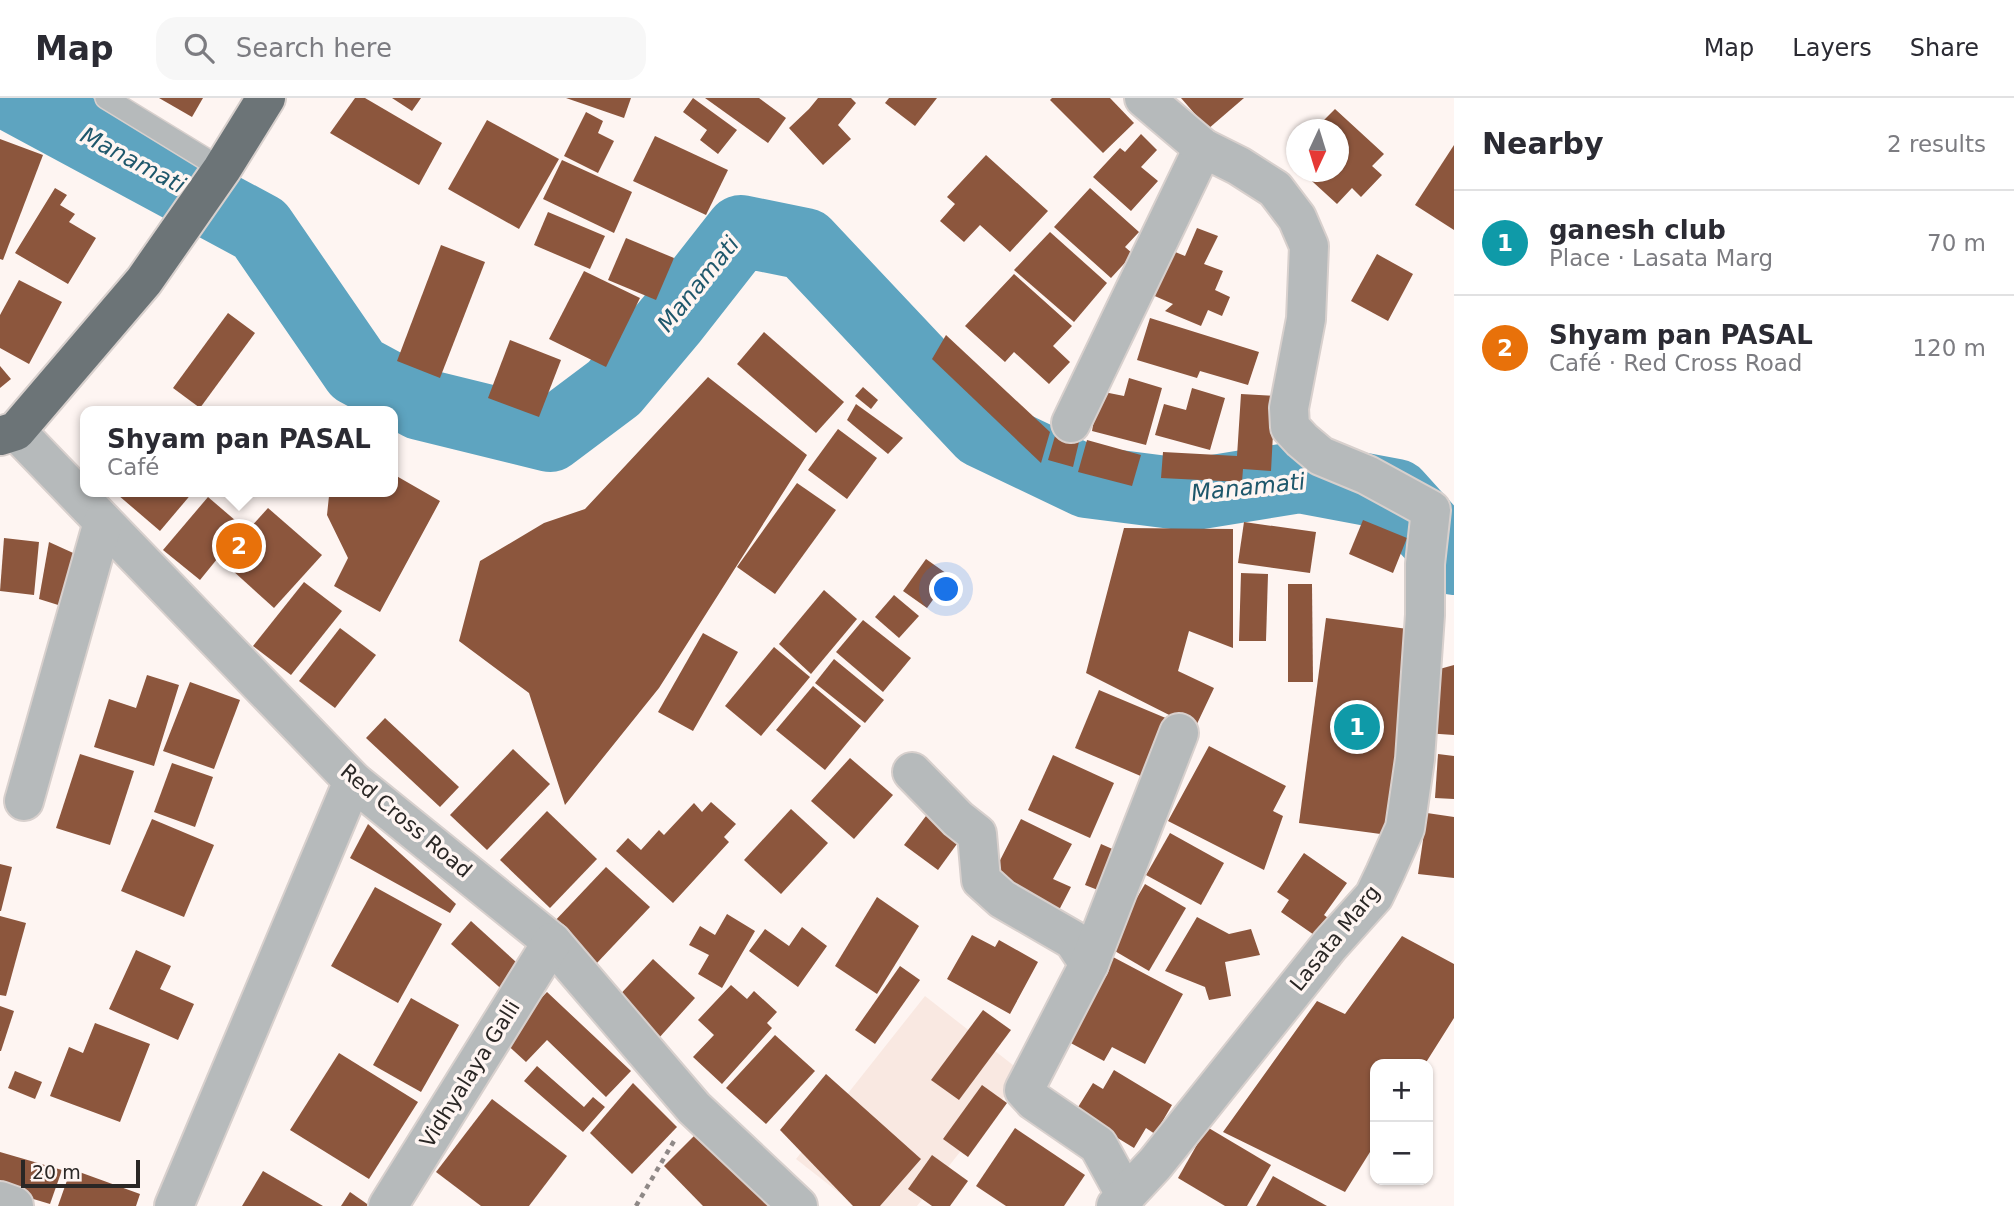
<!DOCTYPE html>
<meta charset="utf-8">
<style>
body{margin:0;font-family:"DejaVu Sans",sans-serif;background:#f7f7f7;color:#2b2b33}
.controls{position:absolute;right:21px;bottom:21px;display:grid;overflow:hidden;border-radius:14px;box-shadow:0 2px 5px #0004}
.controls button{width:63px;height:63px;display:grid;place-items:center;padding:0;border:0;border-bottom:2px solid #e1e1e2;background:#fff;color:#2b2b33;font:35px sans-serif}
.compass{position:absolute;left:1286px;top:21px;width:63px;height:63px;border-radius:50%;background:#fff;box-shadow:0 2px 5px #0004;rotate:184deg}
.scale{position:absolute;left:21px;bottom:18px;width:119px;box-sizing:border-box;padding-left:7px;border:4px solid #2a2725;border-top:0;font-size:19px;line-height:24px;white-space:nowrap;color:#2a2725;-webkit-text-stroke:5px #fef5f2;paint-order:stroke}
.you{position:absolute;left:947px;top:492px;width:24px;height:24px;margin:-18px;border:5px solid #fff;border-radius:50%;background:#1a73e8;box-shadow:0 0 0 10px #1a73e833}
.badge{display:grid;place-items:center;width:46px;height:46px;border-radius:50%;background:#2563eb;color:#fff;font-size:23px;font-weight:700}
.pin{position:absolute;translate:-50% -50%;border:4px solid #fff;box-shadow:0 2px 7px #0006}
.popup{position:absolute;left:80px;top:308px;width:318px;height:91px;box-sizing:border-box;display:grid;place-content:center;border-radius:14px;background:#fff;filter:drop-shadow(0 2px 5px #0005);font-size:23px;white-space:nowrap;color:#7c7c81}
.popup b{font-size:26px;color:#2b2b33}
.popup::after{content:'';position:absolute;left:50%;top:100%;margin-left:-14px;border:14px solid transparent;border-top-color:#fff}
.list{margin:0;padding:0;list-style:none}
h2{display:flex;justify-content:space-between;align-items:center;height:91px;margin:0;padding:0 28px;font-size:30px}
h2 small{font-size:23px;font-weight:400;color:#7c7c81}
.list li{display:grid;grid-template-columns:46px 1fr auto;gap:21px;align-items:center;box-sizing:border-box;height:105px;padding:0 28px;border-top:2px solid #e1e1e2}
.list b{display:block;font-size:26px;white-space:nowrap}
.list p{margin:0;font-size:23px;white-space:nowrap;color:#7c7c81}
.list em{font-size:23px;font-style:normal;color:#7c7c81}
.icon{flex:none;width:38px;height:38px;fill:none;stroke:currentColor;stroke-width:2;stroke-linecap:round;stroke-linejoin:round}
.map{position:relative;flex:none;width:1454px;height:1108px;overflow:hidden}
header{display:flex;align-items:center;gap:42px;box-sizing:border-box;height:98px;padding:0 35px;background:#fff;border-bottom:2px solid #e1e1e2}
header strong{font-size:33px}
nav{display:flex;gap:38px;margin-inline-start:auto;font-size:24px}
.search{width:490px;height:63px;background:#f7f7f7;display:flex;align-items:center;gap:18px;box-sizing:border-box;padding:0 24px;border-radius:21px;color:#7c7c81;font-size:26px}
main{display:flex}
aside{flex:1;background:#fff}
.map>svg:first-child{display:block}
</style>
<header>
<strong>Map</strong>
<div class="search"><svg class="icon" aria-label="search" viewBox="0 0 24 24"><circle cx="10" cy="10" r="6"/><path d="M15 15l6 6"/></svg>Search here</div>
<nav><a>Map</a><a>Layers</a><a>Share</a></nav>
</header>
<main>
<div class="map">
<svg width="1454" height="1108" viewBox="0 0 1454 1108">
<rect width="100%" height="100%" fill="#fef5f2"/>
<path fill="#f9e8e1" d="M925 898 1023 975 917 1108H856L796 1061Z"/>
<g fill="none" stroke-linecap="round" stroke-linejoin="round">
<path stroke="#5ea4c0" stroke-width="72" d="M17 0 260 131 357 272 420 306 550 338 614 290 672 221 741 133 805 146 982 334 1087 384 1189 397 1300 379 1396 397 1454 461"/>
</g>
<g fill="#8c563d">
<path d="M159 0H203L192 19Z"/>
<path d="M355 0H365L442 45 419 87 330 35Z"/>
<path d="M392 0H421L412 13Z"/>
<path d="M566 0H631L624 20Z"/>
<path d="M693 0 737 32 718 56 700 42 707 32 683 14Z"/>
<path d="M705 0H759L786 20 768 45Z"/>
<path d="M818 0H851L856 5 838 27 851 41 823 67 789 30 809 11Z"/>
<path d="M889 0H937L915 28 885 5Z"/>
<path d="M1052 0H1110L1134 25 1103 55 1050 2Z"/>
<path d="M1181 0H1244L1208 31Z"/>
<path d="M1335 11 1384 56 1372 68 1382 77 1361 99 1352 90 1337 106 1302 74H1338V32H1322L1324 29 1320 26Z"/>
<path d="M586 14 603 23 598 35 614 43 598 75 564 58Z"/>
<path d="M487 22 559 61 519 131 448 91Z"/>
<path d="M1141 36 1157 52 1141 69 1158 83 1131 113 1093 79 1120 50 1125 54Z"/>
<path d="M655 38 728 72 706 117 633 83Z"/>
<path d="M0 41 43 57 3 162 0 161Z"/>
<path d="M1454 47V132L1415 107Z"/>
<path d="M986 57 1048 113 1010 154 980 127 964 144 940 123 955 106 947 99Z"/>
<path d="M562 62 632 94 614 135 543 101Z"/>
<path d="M55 90 67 97 60 107 75 116 69 124 96 140 68 186 15 155Z"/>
<path d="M1090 90 1139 134 1125 149 1133 156 1111 180 1054 129Z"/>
<path d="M548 114 605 138 590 171 534 147Z"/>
<path d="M1197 130 1218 138 1204 166 1223 173 1215 192 1230 199 1222 218 1208 212 1201 228 1165 213 1173 206 1141 192 1163 149 1185 158Z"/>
<path d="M1050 134 1107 185 1074 224 1014 172Z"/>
<path d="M626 140 674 160 656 202 608 182Z"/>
<path d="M441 147 485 164 440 280 397 263Z"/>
<path d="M1377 156 1413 176 1388 223 1351 203Z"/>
<path d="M584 173 640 200 606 269 549 241Z"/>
<path d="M1014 176 1072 228 1053 248 1070 264 1049 286 1014 254 1005 264 965 228Z"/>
<path d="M19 182 62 204 29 266 0 250V217Z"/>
<path d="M228 215 255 235 200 310 173 290Z"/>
<path d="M1150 220 1259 254 1248 287 1200 273 1197 280 1137 262Z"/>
<path d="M764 234 844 304 816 335 737 266Z"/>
<path d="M946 237 1050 334 1041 365 932 261Z"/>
<path d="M510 242 561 262 539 319 488 300Z"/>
<path d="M0 268 11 281 0 290Z"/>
<path d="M708 279 807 357 659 590 565 707 529 595 459 543 480 463 544 425 585 411Z"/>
<path d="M1129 280 1162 290 1146 347 1092 333 1099 293 1124 298Z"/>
<path d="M863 289 878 302 871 311 855 298Z"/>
<path d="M1192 290 1225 300 1210 352 1155 337 1164 306 1186 312Z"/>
<path d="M1241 296 1275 298 1271 373 1243 371 1242 384 1161 380 1163 354 1237 358Z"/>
<path d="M856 306 903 340 888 356 847 322Z"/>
<path d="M838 331 877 360 847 401 808 372Z"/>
<path d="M1055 338 1079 344 1073 369 1048 362Z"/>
<path d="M1087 342 1141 357 1132 388 1078 374Z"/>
<path d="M393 376 440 403 380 514 334 488 348 460 327 417 329 398 318 394H393Z"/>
<path d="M797 385 836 412 775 496 737 469Z"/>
<path d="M121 394H193L160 433 118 397Z"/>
<path d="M208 399 243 429 200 482 163 452Z"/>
<path d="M268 410 322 457 274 510 221 462Z"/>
<path d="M1363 422 1407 440 1393 475 1349 456Z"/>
<path d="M1244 424 1316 434 1310 475 1238 465Z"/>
<path d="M1124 430 1233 431V550L1189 533 1178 573 1214 590 1195 630 1086 575Z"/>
<path d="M4 440 39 444 34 497 0 493Z"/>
<path d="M49 444 82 459 71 511 39 501Z"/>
<path d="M926 461 950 478 927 510 903 493Z"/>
<path d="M1241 475 1268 476 1266 543H1239Z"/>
<path d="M304 484 342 513 291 577 253 548Z"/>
<path d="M1288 486H1312L1313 584H1288Z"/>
<path d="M824 492 857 521 811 576 779 546Z"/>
<path d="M894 497 919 518 899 540 875 519Z"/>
<path d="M1326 520 1415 532 1388 737 1299 725Z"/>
<path d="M863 522 911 560 883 594 836 554Z"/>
<path d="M340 530 376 557 335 610 299 583Z"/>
<path d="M703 535 738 554 693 633 658 614Z"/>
<path d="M774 549 810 579 761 638 725 608Z"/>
<path d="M834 561 884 602 865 625 815 585Z"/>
<path d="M1454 567V637L1425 635 1436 572Z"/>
<path d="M147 577 179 587 154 668 94 649 109 601 136 610Z"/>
<path d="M190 584 240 602 214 671 163 653Z"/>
<path d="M813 588 861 628 825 672 776 632Z"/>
<path d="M1099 592 1168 621 1143 679 1075 650Z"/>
<path d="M385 620 459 689 440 709 366 640Z"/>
<path d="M1209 648 1286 688 1273 713 1283 718 1264 772 1168 723Z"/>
<path d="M513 651 550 686 487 752 450 717Z"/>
<path d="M80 656 134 673 110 747 56 730Z"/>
<path d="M1438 656 1454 658V701L1435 700Z"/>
<path d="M1053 657 1114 685 1090 740 1028 712Z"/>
<path d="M850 660 893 697 854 741 811 703Z"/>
<path d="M172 665 213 679 195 729 154 714Z"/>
<path d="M711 704 736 726 724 739 729 744 673 805 616 753 628 740 641 752 659 732 664 737 694 705 702 714Z"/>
<path d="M791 711 828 745 781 796 744 762Z"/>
<path d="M547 713 597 761 550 810 500 762Z"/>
<path d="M929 714 962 739 938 772 904 747Z"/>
<path d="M1427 715 1454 719V780L1418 776Z"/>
<path d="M152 721 214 747 184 819 121 793Z"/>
<path d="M1021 721 1072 746 1053 781 1071 789 1058 814 991 780Z"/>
<path d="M368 726 456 806 450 815 350 760Z"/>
<path d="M1170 735 1224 765 1201 807 1146 777Z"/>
<path d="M1101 746 1124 756 1108 796 1085 787Z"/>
<path d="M1304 755 1347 785 1324 817 1332 823 1320 841 1281 814 1289 802 1277 794Z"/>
<path d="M0 766 12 769 1 813H0Z"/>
<path d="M606 769 650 809 595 867 552 826Z"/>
<path d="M1145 786 1186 810 1149 873 1108 849Z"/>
<path d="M375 789 442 826 398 905 331 868Z"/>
<path d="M877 799 919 828 877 896 835 868Z"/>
<path d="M727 816 755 833 722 890 698 876 709 857 689 847 700 828 715 837Z"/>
<path d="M0 818 26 825 6 898 0 897Z"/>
<path d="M1197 819 1229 836 1251 831 1260 857 1225 864 1231 898 1209 902 1205 889 1165 873Z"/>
<path d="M471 823 527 874 507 896 451 846Z"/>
<path d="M802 829 827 848 798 889 749 853 765 831 789 848Z"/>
<path d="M972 837 995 849 999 842 1038 864 1010 916 947 881Z"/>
<path d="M1402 838 1454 866V920L1425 966H1375V1046L1345 1094 1223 1034 1317 903 1345 916Z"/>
<path d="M136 852 171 868 160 891 194 906 178 942 109 911Z"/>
<path d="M1113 859 1183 896 1145 966 1112 949 1104 963 1067 943Z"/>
<path d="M653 861 695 900 658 941 615 902Z"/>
<path d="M900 868 920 882 875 946 855 932Z"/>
<path d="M731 887 747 901 754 893 777 914 767 925 772 930 722 986 693 959 714 937 698 922Z"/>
<path d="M547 894 631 973 606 999 547 942 526 964 502 942Z"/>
<path d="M411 900 459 927 421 994 373 967Z"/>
<path d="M0 908 14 913 1 953H0Z"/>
<path d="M983 912 1011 932 959 1002 931 982Z"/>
<path d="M95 925 150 946 120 1024 50 998 69 949 83 955Z"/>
<path d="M775 937 815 973 766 1026 726 990Z"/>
<path d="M339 955 418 1004 369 1081 290 1032Z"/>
<path d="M537 968 584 1009 593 999 605 1009 583 1034 524 983Z"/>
<path d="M1114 972 1172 1007 1155 1036 1146 1030 1134 1050 1075 1014 1093 985 1103 991Z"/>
<path d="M15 973 42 984 35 1001 8 990Z"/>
<path d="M826 976 921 1061 880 1108H853L780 1032Z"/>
<path d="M633 985 677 1029 632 1076 590 1035Z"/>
<path d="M982 987 1007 1005 968 1059 943 1041Z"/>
<path d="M492 1001 567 1058 529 1108H481L436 1074Z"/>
<path d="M1207 1029 1271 1067 1247 1108H1225L1178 1080Z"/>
<path d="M1015 1030 1085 1077 1064 1108H1006L976 1088Z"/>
<path d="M699 1033 772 1108H703L664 1068Z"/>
<path d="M0 1054 62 1072 50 1106 0 1091Z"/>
<path d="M932 1057 968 1083 950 1108H932L908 1091Z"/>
<path d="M71 1071 140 1096 136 1108H58Z"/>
<path d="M263 1073 323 1108H242Z"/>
<path d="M1273 1078 1327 1108H1256Z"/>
<path d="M350 1094 370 1108H341Z"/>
</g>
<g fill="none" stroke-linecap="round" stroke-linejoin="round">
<defs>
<path id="lane" d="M106 0 222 71"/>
<g id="street">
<path d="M1071 325 1203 50"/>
<path d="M16 333 353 683 552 844 694 1010 798 1108"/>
<path d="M912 674 958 721 977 736 981 782 1002 801 1073 842 1089 866"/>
<path d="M24 703 103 424"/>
<path d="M1126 1098 1098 1047 1034 1003 1024 992 1089 866 1179 635"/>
<path d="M0 1103 14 1108"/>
<path d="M174 1108 353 683"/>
<path d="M388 1108 552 844"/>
<path d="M1116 1108 1155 1066 1330 847 1374 798 1385 775 1405 730 1415 661 1425 517V466L1431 412 1367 377 1321 358 1302 342 1290 329 1289 310 1306 221 1309 148 1297 120 1275 91 1239 68 1203 50 1144 0"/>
</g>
<path id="highway" d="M0 338 16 333 144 183 222 71 266 0"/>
</defs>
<use href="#lane" stroke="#d8d0cd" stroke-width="24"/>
<use href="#street" stroke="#d8d0cd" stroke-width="42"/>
<use href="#highway" stroke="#d8d0cd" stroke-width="42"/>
<path stroke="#8f8987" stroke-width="4.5" stroke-dasharray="5 5" stroke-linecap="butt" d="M636 1108 674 1043"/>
<use href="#lane" stroke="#b6babb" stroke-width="21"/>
<use href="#street" stroke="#b6babb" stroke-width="38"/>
<use href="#highway" stroke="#6c7477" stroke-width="38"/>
</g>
<g text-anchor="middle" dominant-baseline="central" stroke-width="7" stroke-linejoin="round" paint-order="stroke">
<g font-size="21" fill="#2a2725" stroke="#fef5f2">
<text transform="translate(406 723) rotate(40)">Red Cross Road</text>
<text transform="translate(1335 840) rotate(-51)">Lasata Marg</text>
<text transform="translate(470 976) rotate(-58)">Vidhyalaya Galli</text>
</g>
<g font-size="23" font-style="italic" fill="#1e576b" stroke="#fef5f2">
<text transform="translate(133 62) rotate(28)">Manamati</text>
<text transform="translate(698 186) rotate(-51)">Manamati</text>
<text transform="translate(1248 389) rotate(-6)">Manamati</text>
</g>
</g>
</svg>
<div class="controls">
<button>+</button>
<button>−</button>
</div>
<svg class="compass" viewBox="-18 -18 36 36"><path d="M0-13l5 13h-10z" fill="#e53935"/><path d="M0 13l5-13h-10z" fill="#7c7c81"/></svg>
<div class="scale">20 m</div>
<div class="you"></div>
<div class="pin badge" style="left:1357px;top:629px;background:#0f9aa8">1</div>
<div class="pin badge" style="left:239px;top:448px;background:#e8710a">2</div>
<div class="popup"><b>Shyam pan PASAL</b>Café</div>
</div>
<aside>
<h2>Nearby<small>2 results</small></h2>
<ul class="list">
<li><span class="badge" style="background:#0f9aa8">1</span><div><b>ganesh club</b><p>Place · Lasata Marg</p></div><em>70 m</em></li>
<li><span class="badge" style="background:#e8710a">2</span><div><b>Shyam pan PASAL</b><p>Café · Red Cross Road</p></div><em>120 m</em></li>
</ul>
</aside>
</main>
